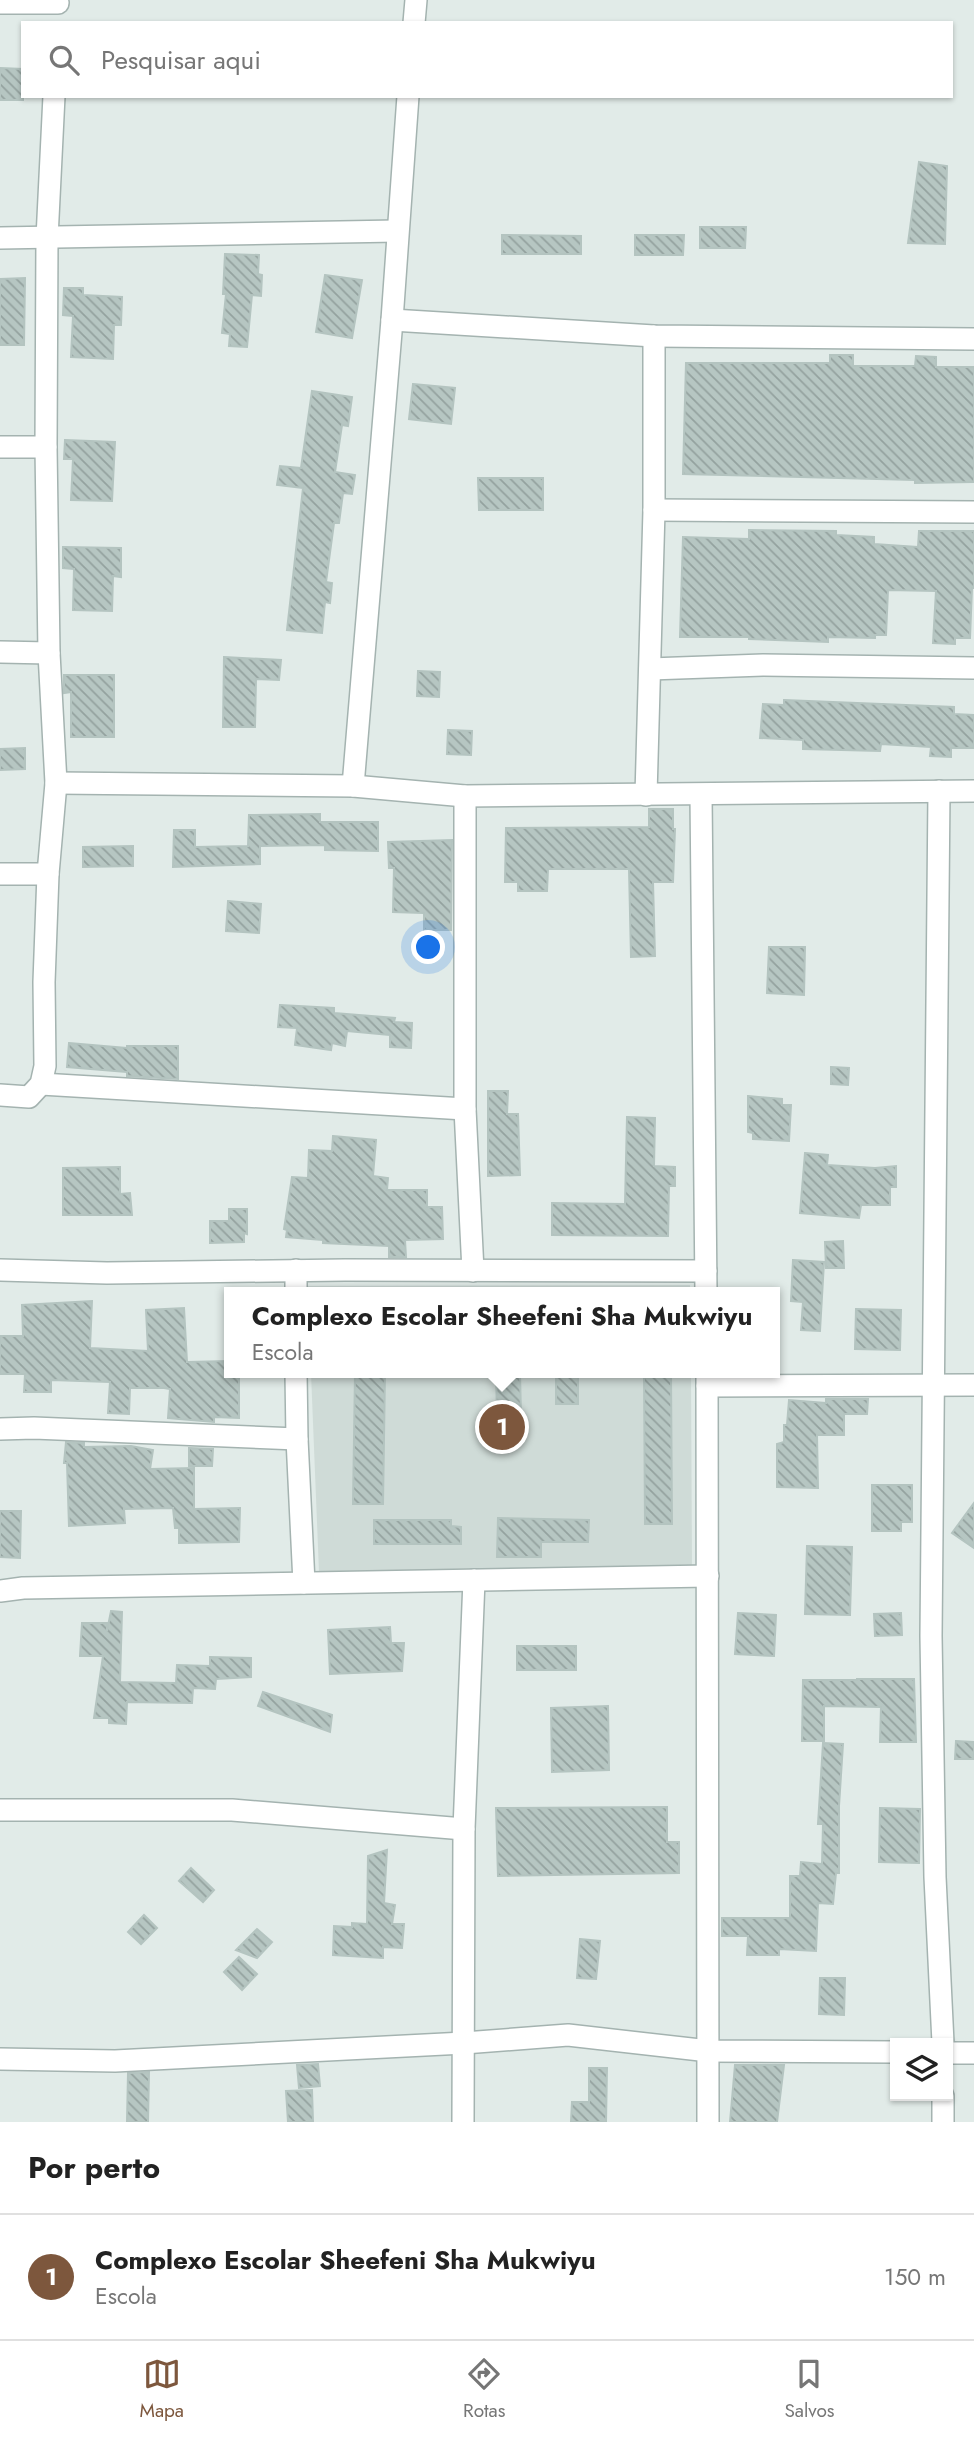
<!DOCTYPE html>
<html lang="pt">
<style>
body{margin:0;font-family:Jost,sans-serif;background:#f6f6f6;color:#222}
.controls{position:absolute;right:21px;bottom:21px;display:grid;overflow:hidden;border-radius:0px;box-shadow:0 2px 5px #0004}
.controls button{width:63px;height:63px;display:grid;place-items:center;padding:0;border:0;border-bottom:2px solid #e0e0e0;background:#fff;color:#222;font:35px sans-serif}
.you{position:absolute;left:429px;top:948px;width:24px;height:24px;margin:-18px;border:5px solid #fff;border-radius:50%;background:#1a73e8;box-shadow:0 0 0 10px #1a73e833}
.badge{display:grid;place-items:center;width:46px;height:46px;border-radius:50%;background:#7d573d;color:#fff;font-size:23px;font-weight:700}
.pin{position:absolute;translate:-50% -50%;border:4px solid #fff;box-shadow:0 2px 7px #0006}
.popup{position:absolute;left:224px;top:1287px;width:556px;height:91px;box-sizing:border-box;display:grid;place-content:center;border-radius:0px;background:#fff;filter:drop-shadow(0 2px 5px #0005);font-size:23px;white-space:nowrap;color:#767676}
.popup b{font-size:26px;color:#222}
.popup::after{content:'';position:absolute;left:50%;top:100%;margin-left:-14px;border:14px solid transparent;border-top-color:#fff}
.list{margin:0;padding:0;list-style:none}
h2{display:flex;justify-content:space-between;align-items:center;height:91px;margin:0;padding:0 28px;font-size:30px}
h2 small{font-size:23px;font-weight:400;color:#767676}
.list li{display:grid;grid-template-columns:46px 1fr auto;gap:21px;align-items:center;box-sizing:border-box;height:126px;padding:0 28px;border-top:2px solid #e0e0e0}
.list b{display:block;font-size:26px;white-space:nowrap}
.list p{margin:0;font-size:23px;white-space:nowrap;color:#767676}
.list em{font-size:23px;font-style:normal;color:#767676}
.icon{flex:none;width:38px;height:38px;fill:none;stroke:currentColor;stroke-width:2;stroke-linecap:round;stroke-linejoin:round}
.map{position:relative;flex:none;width:974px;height:2122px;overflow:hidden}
.search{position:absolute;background:#fff;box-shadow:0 2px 5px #0004;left:21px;right:21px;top:21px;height:77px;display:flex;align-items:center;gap:18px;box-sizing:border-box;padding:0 24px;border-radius:0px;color:#767676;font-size:26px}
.sheet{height:217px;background:#fff}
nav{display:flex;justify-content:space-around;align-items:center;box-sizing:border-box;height:98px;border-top:2px solid #e0e0e0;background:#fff;font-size:19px;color:#767676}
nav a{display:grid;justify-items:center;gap:4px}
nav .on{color:#7d573d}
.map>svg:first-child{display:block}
</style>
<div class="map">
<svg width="974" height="2122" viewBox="0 0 974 2122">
<defs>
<pattern id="building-back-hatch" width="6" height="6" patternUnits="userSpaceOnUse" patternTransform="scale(1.75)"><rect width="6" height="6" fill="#b6c6c2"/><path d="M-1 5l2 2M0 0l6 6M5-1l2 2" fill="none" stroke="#94a29f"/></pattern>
</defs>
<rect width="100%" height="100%" fill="#e1ebe8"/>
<g fill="#cfdbd7">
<path d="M690 1285V1292H308V1286Z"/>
<path d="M311 1373H691L692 1568 319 1572Z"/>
</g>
<g fill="url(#building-back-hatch)" stroke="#b4c4c0" stroke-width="2">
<path d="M0 68 23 69V100H0Z"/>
<path d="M919 162 947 166 945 244 908 243Z"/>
<path d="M700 227H746L745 248H700Z"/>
<path d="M502 235 581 236V254H502Z"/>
<path d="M635 235H684L683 255H635Z"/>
<path d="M225 254 259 255 258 274 262 275 261 296 252 295 247 347 229 346 230 334 222 333 226 294H223Z"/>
<path d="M325 275 362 280 352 338 316 332Z"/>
<path d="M25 278 24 345H0V279Z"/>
<path d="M64 288H83V295L122 297 121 325H114L113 359 71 357 73 316 63 315Z"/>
<path d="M830 355H853V366H915L916 356 936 357V367H974V482L915 483V480L683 474 686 363H830Z"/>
<path d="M413 384 455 388 451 424 409 419Z"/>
<path d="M312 391 352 397 348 426 342 425 335 472 355 475 352 494 343 493 339 523H334L326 582 332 583 330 603 325 602 322 633 287 630 303 488 277 485 280 466 301 468Z"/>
<path d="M65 440 115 442 112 501 71 500 73 459H64Z"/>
<path d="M478 478H543V510H479Z"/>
<path d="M749 530 836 531V535L874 537V544L918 547 919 531H974V588H972L970 638H955V644L933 643 936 591 888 590 886 635H875V638L828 637V642L749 639V637H680L683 537 749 539Z"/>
<path d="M63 547 121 548V577L113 576 112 611 73 610 74 569 63 568Z"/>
<path d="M224 657 281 660 279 680 256 679 255 727H223Z"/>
<path d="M418 671 440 672 439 697 417 696Z"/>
<path d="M64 675H114V737H71V692L64 693Z"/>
<path d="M784 700 954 707V714L974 715V748H951V757L930 756 931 747 881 744 880 751 803 749V740L760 738 763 704 784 705Z"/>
<path d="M448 730 472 731 471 755 447 754Z"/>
<path d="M25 748V769L0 770V749Z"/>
<path d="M649 809H673V829H675L673 882H653L655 956 631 957 629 869H548L547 891H518V882H505L506 828 649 827Z"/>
<path d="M320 814V822H378V851L325 850V845L260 846V864L173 867 174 830H195V847L248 846 249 815Z"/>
<path d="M452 840 451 930H424V913L393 912 394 868H389L388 842Z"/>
<path d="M133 846V866L83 867V847Z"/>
<path d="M228 901 261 904 259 933 226 931Z"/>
<path d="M769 947H805L804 995 767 993Z"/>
<path d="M280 1005 334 1008V1013L395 1018 394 1022 412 1023 411 1048 390 1047V1035L347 1031 345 1046 332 1043 331 1050 295 1045 297 1028 278 1027Z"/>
<path d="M69 1043 127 1048V1046H178V1079L127 1076V1072L67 1067Z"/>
<path d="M831 1067 849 1068 848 1085 831 1084Z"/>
<path d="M488 1091H508L507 1114H518L520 1175 488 1176Z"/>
<path d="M748 1096 782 1099V1105H791L789 1141 753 1139V1133L748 1132Z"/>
<path d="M627 1117 655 1118 654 1166 675 1167V1186H669L668 1236 552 1235V1203L625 1204Z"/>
<path d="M333 1136 376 1140 373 1176 388 1178 387 1190H427V1207H442L443 1239 405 1240 406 1257H389V1246L323 1243V1240L286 1237 287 1230 284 1229 292 1177 308 1178 309 1150 332 1151Z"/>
<path d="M805 1153 828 1155 827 1165 875 1168 896 1166V1187H890V1205H861L859 1218 800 1213Z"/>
<path d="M120 1167V1194L130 1193 132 1215H63V1168Z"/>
<path d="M229 1209H247V1234L244 1233V1242L210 1243V1221H229Z"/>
<path d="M843 1241 844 1268H826L825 1242Z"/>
<path d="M793 1260 824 1262 820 1331 801 1330 803 1302 791 1301Z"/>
<path d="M92 1301 90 1348 148 1351 146 1310 184 1308 187 1362 229 1361V1373H239V1418L214 1417V1422L168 1418 170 1389 164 1388H130L129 1414 108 1413 110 1382 51 1380V1392H24L25 1374H0V1336H23L22 1305Z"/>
<path d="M856 1309 901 1310 900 1350 855 1349Z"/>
<path d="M355 1373H385L383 1504H353Z"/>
<path d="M496 1373H520L521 1415H497Z"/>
<rect x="556" y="1373" width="22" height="31"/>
<path d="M644 1373H671L672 1524H645Z"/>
<path d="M826 1399H868L867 1414H844V1435H817L818 1488 777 1487V1444L784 1442V1425H787L789 1400 826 1403Z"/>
<path d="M66 1442 84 1443V1447L131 1446 153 1450 150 1469 194 1468V1509L240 1508 239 1542 179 1543V1528H175L173 1508 124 1509 125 1523 69 1526 67 1463H64Z"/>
<path d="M189 1448 213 1449 212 1466H189Z"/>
<path d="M872 1485H912V1522H901V1531H872Z"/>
<path d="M974 1503V1548L952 1533Z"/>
<path d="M0 1511H21L20 1558 0 1557Z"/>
<path d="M498 1518 589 1520 588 1542H541V1557H497Z"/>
<path d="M374 1520H451V1526L461 1527V1544H374Z"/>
<path d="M807 1546 852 1547 850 1615 805 1614Z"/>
<path d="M111 1611 122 1612 120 1682 176 1683 177 1665 210 1666V1657L251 1658V1677L216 1679 215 1689 193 1688 192 1703 127 1702 126 1724 109 1723V1718H94L103 1656H80L82 1623H107V1631Z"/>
<path d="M738 1613 776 1615 774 1656 735 1654Z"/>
<path d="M901 1613 902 1635 875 1636 874 1614Z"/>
<path d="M390 1627 391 1643H404L402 1671 330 1674 328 1630Z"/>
<rect x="517" y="1646" width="59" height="24"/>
<path d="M857 1679H914L916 1742H880L881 1707 824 1706V1741H802L803 1680H857Z"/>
<path d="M263 1692 332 1715 330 1732 258 1706Z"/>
<path d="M608 1706 609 1770 552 1772 551 1708Z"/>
<path d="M956 1741 974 1742V1759H955Z"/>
<path d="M823 1743 843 1744 839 1806V1873H836L833 1904 818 1903 816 1951 779 1949V1955H747L748 1936H722V1918H790V1876H800L801 1862 822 1864 823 1824H818Z"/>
<path d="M667 1807V1842H679V1873L498 1876 496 1808Z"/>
<path d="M880 1808 920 1809 919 1863 879 1862Z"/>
<path d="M387 1850 384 1903 395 1905 392 1924H404L402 1948 383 1947V1958L333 1955 334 1926 352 1927V1923L367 1924 368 1856Z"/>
<path d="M191 1868 214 1890 203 1902 179 1881Z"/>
<path d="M144 1915 157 1928 141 1944 128 1932Z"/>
<path d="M257 1929 272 1942 257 1958 236 1950Z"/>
<path d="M580 1939 600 1941 596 1979 577 1978Z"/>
<path d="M239 1957 257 1974 242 1990 224 1972Z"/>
<path d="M820 1978H845L844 2015 819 2014Z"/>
<path d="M318 2064 320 2086 299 2088 297 2065Z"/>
<path d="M735 2065H784L777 2122H730Z"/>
<path d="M589 2068H607L606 2122H571L572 2102H589Z"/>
<path d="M149 2072 148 2122H127L128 2073Z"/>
<path d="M312 2090 313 2122H288L286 2091Z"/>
</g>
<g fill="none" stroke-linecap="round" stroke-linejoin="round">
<defs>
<g id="minor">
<path d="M0 3H58"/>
<path d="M414 23 416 0"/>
<path d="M0 238 397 231"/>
<path d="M392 320 654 336 974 339"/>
<path d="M0 447H46"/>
<path d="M654 510 974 512"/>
<path d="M0 652 49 653"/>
<path d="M650 669 763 665 974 668"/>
<path d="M56 783 353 786 465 796 974 791"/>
<path d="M353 786 392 320 408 96"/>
<path d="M939 791 931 1636 935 1877 943 2043"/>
<path d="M646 795 654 510V336"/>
<path d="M701 795 706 1292"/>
<path d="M465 796V1109L473 1271"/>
<path d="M0 874H48L56 783 49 653 46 447 47 238 54 96"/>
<path d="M41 1084 465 1109"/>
<path d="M0 1095 29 1097 41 1084 45 1066 44 982 48 874"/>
<path d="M0 1270 107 1273 345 1270 706 1271"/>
<path d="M296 1270V1292"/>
<path d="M296 1373 297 1439 304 1583"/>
<path d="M707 1373 708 2122"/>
<path d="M707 1386 974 1385"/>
<path d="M0 1429 34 1428 297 1439"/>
<path d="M0 1591 23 1588 708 1576"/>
<path d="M0 1810H232L464 1829"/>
<path d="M948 2053H974"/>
<path d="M0 2059 115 2061 464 2043 568 2035 709 2051 895 2052"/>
<path d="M463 2122 464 1829 474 1580"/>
<path d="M943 2122V2096"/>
</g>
</defs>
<use href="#minor" stroke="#a4b3b0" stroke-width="24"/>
<use href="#minor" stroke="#fff" stroke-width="21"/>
</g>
</svg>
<div class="controls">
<button><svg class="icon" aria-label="layers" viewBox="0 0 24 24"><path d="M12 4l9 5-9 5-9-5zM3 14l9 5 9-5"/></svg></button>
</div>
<div class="you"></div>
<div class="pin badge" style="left:502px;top:1427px">1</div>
<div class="popup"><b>Complexo Escolar Sheefeni Sha Mukwiyu</b>Escola</div>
<div class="search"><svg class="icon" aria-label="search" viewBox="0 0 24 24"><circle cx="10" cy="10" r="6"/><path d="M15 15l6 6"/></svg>Pesquisar aqui</div>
</div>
<section class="sheet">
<h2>Por perto<small></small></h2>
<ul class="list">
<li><span class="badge">1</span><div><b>Complexo Escolar Sheefeni Sha Mukwiyu</b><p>Escola</p></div><em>150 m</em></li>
</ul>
</section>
<nav>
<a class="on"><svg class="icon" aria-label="map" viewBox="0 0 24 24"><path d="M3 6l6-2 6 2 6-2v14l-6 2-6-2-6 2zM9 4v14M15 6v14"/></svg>Mapa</a>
<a><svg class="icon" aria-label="directions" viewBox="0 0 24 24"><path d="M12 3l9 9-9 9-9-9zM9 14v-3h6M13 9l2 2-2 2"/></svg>Rotas</a>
<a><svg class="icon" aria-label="saved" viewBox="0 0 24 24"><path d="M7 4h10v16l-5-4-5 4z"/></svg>Salvos</a>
</nav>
